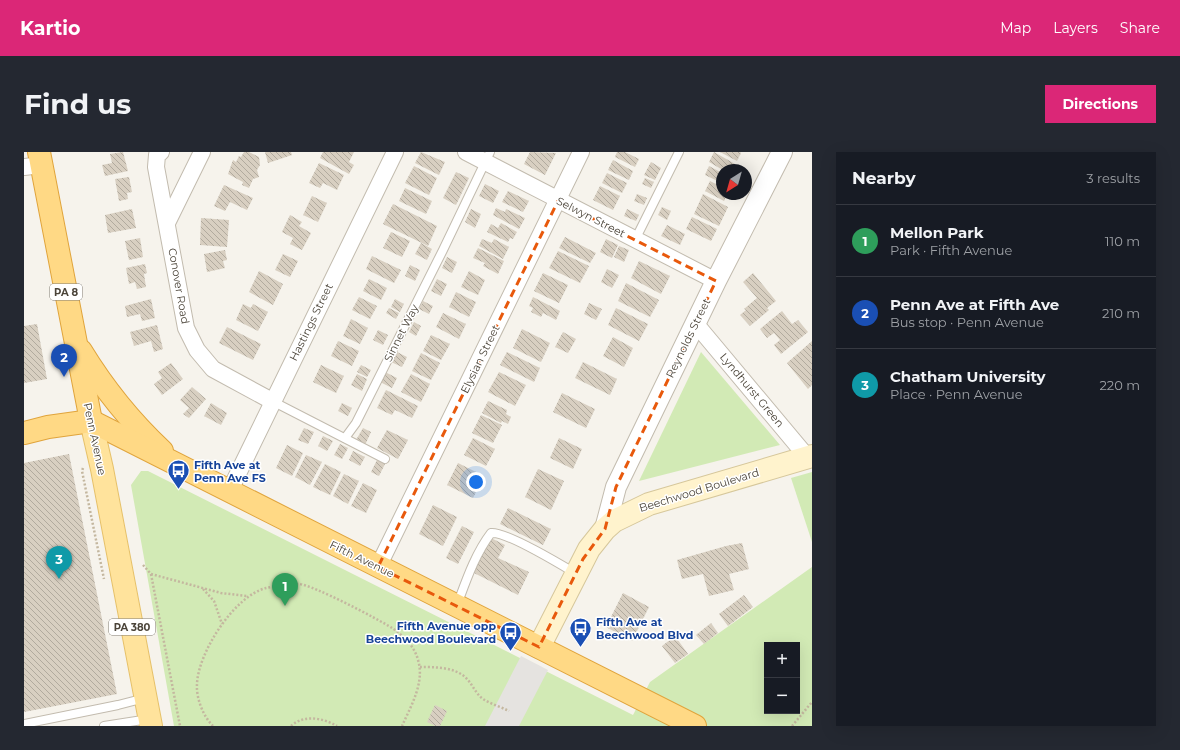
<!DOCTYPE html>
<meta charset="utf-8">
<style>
body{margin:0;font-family:Montserrat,sans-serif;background:#242831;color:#f1f3f6}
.controls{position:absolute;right:12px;bottom:12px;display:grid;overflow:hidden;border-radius:0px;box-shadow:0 4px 16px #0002}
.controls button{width:36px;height:36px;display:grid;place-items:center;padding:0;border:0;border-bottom:1px solid #363941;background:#171b24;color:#f1f3f6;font:20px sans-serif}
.compass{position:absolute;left:692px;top:12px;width:36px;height:36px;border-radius:50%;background:#171b24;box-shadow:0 4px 16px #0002;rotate:217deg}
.you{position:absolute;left:452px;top:330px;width:14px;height:14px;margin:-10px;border:3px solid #fff;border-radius:50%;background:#1a73e8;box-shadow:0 0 0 6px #1a73e833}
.badge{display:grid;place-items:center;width:26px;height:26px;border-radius:50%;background:#db2777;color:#fff;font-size:13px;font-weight:700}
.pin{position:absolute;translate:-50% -33px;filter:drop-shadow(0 1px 2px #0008)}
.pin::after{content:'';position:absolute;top:21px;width:14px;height:12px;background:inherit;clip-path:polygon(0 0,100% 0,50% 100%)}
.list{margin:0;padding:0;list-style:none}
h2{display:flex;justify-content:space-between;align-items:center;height:52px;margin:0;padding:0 16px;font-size:17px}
h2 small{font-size:13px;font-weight:400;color:#9ea1a6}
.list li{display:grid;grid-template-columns:26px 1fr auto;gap:12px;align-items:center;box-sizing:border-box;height:72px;padding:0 16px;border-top:1px solid #363941}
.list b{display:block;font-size:15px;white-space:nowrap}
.list p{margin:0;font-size:13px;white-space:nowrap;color:#9ea1a6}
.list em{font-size:13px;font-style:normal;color:#9ea1a6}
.map{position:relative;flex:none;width:788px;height:574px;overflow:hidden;border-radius:0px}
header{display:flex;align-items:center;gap:24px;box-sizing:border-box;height:56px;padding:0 20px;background:#db2777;color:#fff}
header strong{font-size:19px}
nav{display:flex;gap:22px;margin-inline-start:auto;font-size:14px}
.intro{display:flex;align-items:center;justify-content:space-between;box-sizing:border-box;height:96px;padding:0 24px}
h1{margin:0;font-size:28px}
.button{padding:10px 18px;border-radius:0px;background:#db2777;color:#fff;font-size:14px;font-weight:700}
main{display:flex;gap:24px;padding:0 24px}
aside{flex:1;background:#171b24;border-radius:0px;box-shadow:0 4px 16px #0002}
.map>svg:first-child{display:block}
</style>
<header>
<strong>Kartio</strong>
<nav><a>Map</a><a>Layers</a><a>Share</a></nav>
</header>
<div class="intro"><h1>Find us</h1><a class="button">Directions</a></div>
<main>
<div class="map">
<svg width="788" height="574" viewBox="0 0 788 574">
<defs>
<pattern id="building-back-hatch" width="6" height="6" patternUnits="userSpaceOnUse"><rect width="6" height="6" fill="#d8cfc1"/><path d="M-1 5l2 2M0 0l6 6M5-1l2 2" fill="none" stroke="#b1aa9e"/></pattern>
</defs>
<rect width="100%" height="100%" fill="#f6f3ec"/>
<g fill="#d2eab5" fill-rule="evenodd">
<path d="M677 200 756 293 615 329Z"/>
<path d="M117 319H124L609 563 626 530 788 415V574H150L107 333ZM743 493H773V559H743Z"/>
<path d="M788 320V390L767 326Z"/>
</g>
<path fill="#e5e3e0" d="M497 504 524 518 495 574H461Z"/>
<g fill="url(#building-back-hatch)">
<path d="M99 0 104 19 81 24 78 13 88 11 86 2Z"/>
<path d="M220 0H225L235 5 236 13 233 18 235 25 229 27 225 36 218 33 219 30 204 22 209 8 212 10 215 4 217 5Z"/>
<path d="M241 0H267L268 3 244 11Z"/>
<path d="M299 0H330L325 10 330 13 325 22 296 6Z"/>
<path d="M397 0 421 10 415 23 391 11Z"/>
<path d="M506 0 532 1 521 23 500 12Z"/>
<path d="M593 0H601L615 7 611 15 591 5Z"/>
<path d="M690 0 711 12 708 18H699L685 10Z"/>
<path d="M696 0H716L717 1 713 9Z"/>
<path d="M589 8 609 19 605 28 584 18Z"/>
<path d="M627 10 637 16 631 28 620 23Z"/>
<path d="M295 11 320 23 313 38 299 31 296 36 285 31Z"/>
<path d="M390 14 413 26 405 43 381 31Z"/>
<path d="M685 14 698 21V31L681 23Z"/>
<path d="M432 20 445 26 432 53 419 46Z"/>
<path d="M583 21 603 31 598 41 578 31Z"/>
<path d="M105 25 108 40 103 41 104 47 95 49 91 27Z"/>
<path d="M621 26 630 30 627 36 618 32Z"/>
<path d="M686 29 698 35V42H704L700 49 681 39Z"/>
<path d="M461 32 475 39 469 51 455 44Z"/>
<path d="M200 33 229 46 223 58 206 50 201 59 190 54Z"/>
<path d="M576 34 596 44 589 58 569 48Z"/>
<path d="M381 36 408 49 402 62 375 49Z"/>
<path d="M484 39 505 49 499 60 478 50Z"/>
<path d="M613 42 623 46 620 53 610 49Z"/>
<path d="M679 42 704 55 695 74 670 62Z"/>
<path d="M288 44 303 51 294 70 279 63Z"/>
<path d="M369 52 413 74 404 94 359 72Z"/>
<path d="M638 55 647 59 643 68 634 63Z"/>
<path d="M472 56 481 60 482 57 501 66 495 77 469 63Z"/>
<path d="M108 57 112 76 84 81 81 63Z"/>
<path d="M447 57 457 62 451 76 441 70Z"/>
<path d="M603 57 615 63 612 69 600 64Z"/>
<path d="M266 63 278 70 275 74 287 81 278 98 266 92 269 86 258 80Z"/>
<path d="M668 65 693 77 687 89 662 77Z"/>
<path d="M177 66 205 68 203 95 176 93Z"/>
<path d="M477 71 493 80 489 87 486 86 484 90 463 80 467 72 474 76Z"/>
<path d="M643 73 661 82 656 93 637 84Z"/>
<path d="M367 80 386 89 378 105 359 96Z"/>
<path d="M541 85 572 101 566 111 535 96Z"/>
<path d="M116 86 119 105 105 108 101 89Z"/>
<path d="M458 87 468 91 470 87 485 95 479 107 455 94Z"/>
<path d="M582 87 594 93 588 106 576 100Z"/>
<path d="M397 91 408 97 403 108 391 102Z"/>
<path d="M595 94 605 98 600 110 590 105Z"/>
<path d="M454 96 480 109 474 122 459 114 461 111 449 106Z"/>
<path d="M201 98 203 108 199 109 201 116 183 120 180 102Z"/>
<path d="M534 99 565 114 556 131 525 116Z"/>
<path d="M259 102 274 109 266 125 251 118Z"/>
<path d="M348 104 377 118 370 131 342 117Z"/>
<path d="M423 105 433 110 428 121 418 116Z"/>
<path d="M615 109 646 124 637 142 607 126Z"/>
<path d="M121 112 123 121 120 122 122 135 113 137 111 130 105 132 102 116Z"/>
<path d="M386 113 396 118 391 129 381 124Z"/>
<path d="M583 117 595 123 588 136 577 130Z"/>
<path d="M235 119 259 132 249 153 225 140Z"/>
<path d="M445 119 461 128 454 143 437 135Z"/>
<path d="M519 121 544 133 535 151 510 139Z"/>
<path d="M729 121 752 149 743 156 745 158 726 174 716 163 722 158 720 157 733 146 719 130Z"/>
<path d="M345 127 363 136 357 148 339 139Z"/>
<path d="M413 127 423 132 417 144 407 139Z"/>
<path d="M602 131 635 148 626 165 594 149Z"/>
<path d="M432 140 452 150 445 165 425 155Z"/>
<path d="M335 145 353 154 346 167 328 158Z"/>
<path d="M509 145 536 159 532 168 519 161 517 165 507 160 509 156 505 154Z"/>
<path d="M127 147 131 166 118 169 116 162 103 165 101 154Z"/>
<path d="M371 147 380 152 376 160 367 155Z"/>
<path d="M399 149 409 154 405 162 395 157Z"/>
<path d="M565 151 578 157 572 168 560 162Z"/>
<path d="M219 152 227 156 229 152 244 160 234 179 212 168Z"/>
<path d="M365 156 375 161 372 167 362 161Z"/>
<path d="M592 156 624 172 615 189 584 173Z"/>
<path d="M758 159 768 172 774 168 784 180 757 202 750 193 756 188 750 181 743 186 736 177Z"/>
<path d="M419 161 442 172 435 187 412 175Z"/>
<path d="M327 167 344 176 336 192 319 184Z"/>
<path d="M390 170 397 174 392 184 385 180Z"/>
<path d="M13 172 23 227 0 231V174Z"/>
<path d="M133 173 139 197 130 200 127 189 110 194 106 180Z"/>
<path d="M203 175 237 192 229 208 195 191Z"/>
<path d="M498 177 526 191 517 210 489 196Z"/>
<path d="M354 178 364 183 359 193 349 188Z"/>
<path d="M539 180 552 187 544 201 531 195Z"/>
<path d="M407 183 426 192 417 208 399 199Z"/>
<path d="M589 185 609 196 600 215 579 204Z"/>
<path d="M314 189 335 199 328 214 307 204Z"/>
<path d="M788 189V233L784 237 763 211Z"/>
<path d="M373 200 383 205 378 215 367 210Z"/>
<path d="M483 200 516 216 510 230 476 213Z"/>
<path d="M397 201 416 211 407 228 388 219Z"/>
<path d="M559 210 593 227 586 243 551 226Z"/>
<path d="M147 211 159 227 138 243 130 232 138 226 134 220Z"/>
<path d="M297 213 320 224 312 241 289 230Z"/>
<path d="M337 213 347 218 343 225 333 220Z"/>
<path d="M361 220 373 226 368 236 356 230Z"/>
<path d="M475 220 502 233 491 254 464 240Z"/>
<path d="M333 222 343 227 338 239 327 233Z"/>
<path d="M387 222 406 232 397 250 377 240Z"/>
<path d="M168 235 182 247 165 266 159 262 165 256 156 248Z"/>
<path d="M362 238 394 254 388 266 371 258 368 263 353 256Z"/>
<path d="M538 241 571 257 562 276 529 260Z"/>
<path d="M464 249 483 258 482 262 487 265 484 272 478 269 477 271 458 261Z"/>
<path d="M187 251 203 261 197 273 180 264Z"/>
<path d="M318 251 328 256 324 264 314 259Z"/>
<path d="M457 263 478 273 469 291 448 281Z"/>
<path d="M280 276 290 280 284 292 274 288Z"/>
<path d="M339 276 347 280 341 293 332 288Z"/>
<path d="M363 278 384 288 374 307 353 296Z"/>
<path d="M299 284 309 289 303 299 294 294Z"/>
<path d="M449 286 471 297 462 314 440 303Z"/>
<path d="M535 286 558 297 549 317 526 306Z"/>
<path d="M316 292 324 296 318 307 310 303Z"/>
<path d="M263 293 279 301 268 324 252 316Z"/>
<path d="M329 299 341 305 336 314 325 308Z"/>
<path d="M45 302 93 542 0 560V311Z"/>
<path d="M282 303 298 310 286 333 271 325Z"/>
<path d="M353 308 361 312 355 324 347 320Z"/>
<path d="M434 311 460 324 449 346 423 333Z"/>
<path d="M301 312 317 320 306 343 289 335Z"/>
<path d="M514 317 540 329 527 358 501 345Z"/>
<path d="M320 322 335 329 324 352 309 344Z"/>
<path d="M339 331 353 338 342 361 327 354Z"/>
<path d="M409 353 433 365 419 394 395 382Z"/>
<path d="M484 356 527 377 519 393 476 372Z"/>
<path d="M438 374 450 380 434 412 422 406Z"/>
<path d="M465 385 481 393 474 406 505 420 494 443 448 420Z"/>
<path d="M718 391 725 417 705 422 710 438 685 444 679 422 658 427 653 408 702 394Z"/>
<path d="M599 441 625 455 608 489 582 475Z"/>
<path d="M720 443 729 455 704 474 695 462Z"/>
<path d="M687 471 694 481 680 492 672 483Z"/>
<path d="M651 484 664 502 651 511 638 494Z"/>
<path d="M411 553 423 559 416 574H411L403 570Z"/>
</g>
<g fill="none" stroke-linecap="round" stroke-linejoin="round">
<defs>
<g id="service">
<path d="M611 88 655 0"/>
<path d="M248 249 361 307"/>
<path d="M321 286 332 271 419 98 466 0"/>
<path d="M433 453C442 429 451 402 467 381 481 379 536 412 551 421"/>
<path d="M0 572 94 553 121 546"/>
<path d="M80 574 125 567"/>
</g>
<g id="minor">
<path d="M137 0 133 3 132 15 162 176 173 198 189 217 248 249"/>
<path d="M442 0 692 129"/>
<path d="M0 15 17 13"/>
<path d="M143 71 178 0"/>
<path d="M671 171 784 306"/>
<path d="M205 340 371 0"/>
<path d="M354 415 557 0"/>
</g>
<path id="tertiary" d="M581 377 592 335 692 129 758 0"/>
<path id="secondary" d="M515 495 565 397 581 377 590 369 625 352 788 304"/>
<path id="primary" d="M67 269 78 317 127 574"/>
<g id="trunk">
<path d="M15 0 67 269"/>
<path d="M57 199C79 235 107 270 138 299"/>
<path d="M0 281 24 275 67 269 671 574"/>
</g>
</defs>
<use href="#service" stroke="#c2bbae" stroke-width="10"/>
<use href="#minor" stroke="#c2bbae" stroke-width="18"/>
<use href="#tertiary" stroke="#c2bbae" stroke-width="22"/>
<use href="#secondary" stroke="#d6c79b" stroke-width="24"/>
<use href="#primary" stroke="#e6c16a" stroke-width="24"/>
<use href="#trunk" stroke="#e0a43c" stroke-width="24"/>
<g stroke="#c4b79f" stroke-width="2.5" stroke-dasharray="2 2" stroke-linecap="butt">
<path d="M59 316 58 319 80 427"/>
<path d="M119 413 127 422 197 441 223 444"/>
<path d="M127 422 156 574"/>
<path d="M179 437 190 449 198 472"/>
<path d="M396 515C410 515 430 515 441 525 448 531 451 541 459 547 467 552 477 555 485 559"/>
<path d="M189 574C179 564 172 546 173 532 174 501 210 444 242 436 252 434 265 432 275 432 289 433 354 467 368 476 379 483 391 495 394 508 401 530 387 554 378 574"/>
<path d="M267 574C280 562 299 566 313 574"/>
<path d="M768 574 788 550"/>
</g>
<use href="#service" stroke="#fff" stroke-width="8"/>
<use href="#minor" stroke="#fff" stroke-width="16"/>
<use href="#tertiary" stroke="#fff" stroke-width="20"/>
<use href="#secondary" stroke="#fff3cd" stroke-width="22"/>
<use href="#primary" stroke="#ffe39c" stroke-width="22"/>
<use href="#trunk" stroke="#ffd985" stroke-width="22"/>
</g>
<path fill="none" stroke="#e8590c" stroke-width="3" stroke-dasharray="8 5" stroke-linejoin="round" d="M534 49 692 129 592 335 581 377 559 407 515 495 354 415Z"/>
<defs>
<symbol id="bus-pin" viewBox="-11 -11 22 30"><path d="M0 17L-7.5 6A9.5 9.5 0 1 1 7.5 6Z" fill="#1a4fb4" stroke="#fff"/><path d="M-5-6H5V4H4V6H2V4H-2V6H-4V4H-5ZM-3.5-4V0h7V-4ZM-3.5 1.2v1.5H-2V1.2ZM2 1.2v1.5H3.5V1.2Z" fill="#fff"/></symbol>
</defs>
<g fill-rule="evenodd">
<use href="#bus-pin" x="142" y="306" width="25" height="34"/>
<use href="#bus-pin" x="544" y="464" width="25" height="34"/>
<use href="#bus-pin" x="474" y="468" width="25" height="34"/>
</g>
<g text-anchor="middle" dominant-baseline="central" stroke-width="3" stroke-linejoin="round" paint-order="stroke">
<g fill="#fff" stroke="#817c74" stroke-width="1">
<rect x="26" y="132" width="32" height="16" rx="3"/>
<rect x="85" y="467" width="46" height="16" rx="3"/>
</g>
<g font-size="10" font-weight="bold" fill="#4b4439">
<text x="42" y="140">PA 8</text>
<text x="108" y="475">PA 380</text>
</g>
<g font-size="11" fill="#4b4439" stroke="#fff">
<text transform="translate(567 65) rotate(27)">Selwyn Street</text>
<text transform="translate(155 134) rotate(80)">Conover Road</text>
<text transform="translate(287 170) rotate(-64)">Hastings Street</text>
<text transform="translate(377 181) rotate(-63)">Sinnet Way</text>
<text transform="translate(664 186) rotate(-64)">Reynolds Street</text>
<text transform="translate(456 207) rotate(-64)">Elysian Street</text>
<text transform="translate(728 238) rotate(50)">Lyndhurst Green</text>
<text transform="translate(71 287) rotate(78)">Penn Avenue</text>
<text transform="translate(675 338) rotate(-17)">Beechwood Boulevard</text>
<text transform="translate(338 407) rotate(26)">Fifth Avenue</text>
</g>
<g font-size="11" font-weight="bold" fill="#164399" stroke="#fff" text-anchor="start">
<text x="170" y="313">Fifth Ave at<tspan x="170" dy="13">Penn Ave FS</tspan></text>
<text x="572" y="470">Fifth Ave at<tspan x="572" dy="13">Beechwood Blvd</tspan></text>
<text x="472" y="474" text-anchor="end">Fifth Avenue opp<tspan x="472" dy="13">Beechwood Boulevard</tspan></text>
</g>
</g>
</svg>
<div class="controls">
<button>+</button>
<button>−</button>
</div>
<svg class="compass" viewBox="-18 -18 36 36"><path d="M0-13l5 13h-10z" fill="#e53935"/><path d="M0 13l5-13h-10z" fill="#9ea1a6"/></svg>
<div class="you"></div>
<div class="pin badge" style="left:261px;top:454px;background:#2e9e5b">1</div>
<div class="pin badge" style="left:40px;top:225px;background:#1a4fb4">2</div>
<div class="pin badge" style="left:35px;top:427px;background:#0f9aa8">3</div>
</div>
<aside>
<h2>Nearby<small>3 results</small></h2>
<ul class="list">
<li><span class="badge" style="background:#2e9e5b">1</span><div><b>Mellon Park</b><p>Park · Fifth Avenue</p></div><em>110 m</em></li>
<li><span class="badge" style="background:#1a4fb4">2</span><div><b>Penn Ave at Fifth Ave</b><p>Bus stop · Penn Avenue</p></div><em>210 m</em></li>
<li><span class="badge" style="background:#0f9aa8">3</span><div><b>Chatham University</b><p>Place · Penn Avenue</p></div><em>220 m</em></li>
</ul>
</aside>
</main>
